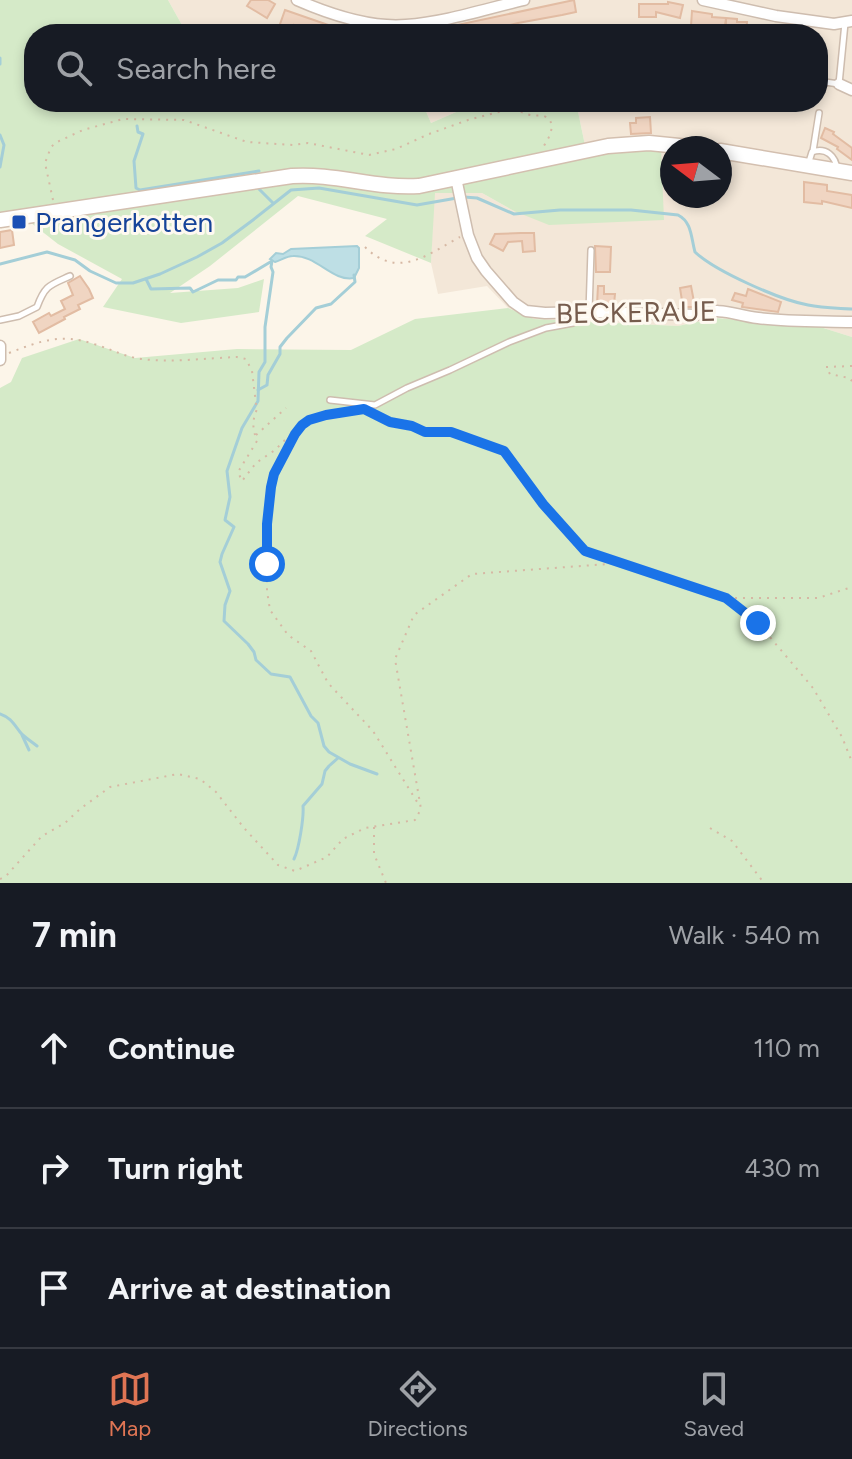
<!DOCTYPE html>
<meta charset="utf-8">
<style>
body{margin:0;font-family:Figtree,sans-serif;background:#20242c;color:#f1f3f6}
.compass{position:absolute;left:660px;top:136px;width:72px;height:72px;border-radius:50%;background:#171b24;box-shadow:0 4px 12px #0003;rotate:286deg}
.stop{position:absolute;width:24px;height:24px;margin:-18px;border:6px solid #1a73e8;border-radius:50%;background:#fff}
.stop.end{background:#1a73e8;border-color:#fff;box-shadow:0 2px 8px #0008}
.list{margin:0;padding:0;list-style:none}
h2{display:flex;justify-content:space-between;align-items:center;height:104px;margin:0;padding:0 32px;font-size:34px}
h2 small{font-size:26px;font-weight:400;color:#9ea1a6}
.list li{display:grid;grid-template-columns:52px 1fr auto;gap:24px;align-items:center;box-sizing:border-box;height:120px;padding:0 32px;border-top:2px solid #363941}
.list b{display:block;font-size:30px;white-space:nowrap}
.list em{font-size:26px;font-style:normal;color:#9ea1a6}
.icon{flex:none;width:44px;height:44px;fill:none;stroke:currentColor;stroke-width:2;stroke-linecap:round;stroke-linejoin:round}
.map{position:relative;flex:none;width:852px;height:883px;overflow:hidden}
.search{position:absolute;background:#171b24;box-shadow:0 4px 12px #0003;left:24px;right:24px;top:24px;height:88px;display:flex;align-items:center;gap:20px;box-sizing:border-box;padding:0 28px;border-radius:32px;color:#9ea1a6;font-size:30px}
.sheet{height:464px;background:#171b24}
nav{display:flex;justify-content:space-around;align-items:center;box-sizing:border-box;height:112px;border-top:2px solid #363941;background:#171b24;font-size:22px;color:#9ea1a6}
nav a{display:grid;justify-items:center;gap:4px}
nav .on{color:#e07554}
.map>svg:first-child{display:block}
</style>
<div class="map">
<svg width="852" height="883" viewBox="0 0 852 883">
<rect width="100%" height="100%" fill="#fcf5e9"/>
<g fill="#f3e7d8" fill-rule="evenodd">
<path d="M168 0H852V337L817 326 715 318 678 326 534 319 508 308 487 286 438 294 431 263 434 193H482L514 211 587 155 576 102H818V34H187ZM672 148H720V196H672Z"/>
<path d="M422 102H479L431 123Z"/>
</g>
<g fill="#d5eac8">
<path d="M0 0H168L187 34H34V102H267L279 109 298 102H422L431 123 479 102H576L587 155 661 148 664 220 549 225 514 211 482 193H435L431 263 365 236 387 219 298 196 210 266 170 293 238 288 264 279 259 312 181 323 103 307 122 279 58 244 21 215 0 219Z"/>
<path d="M508 308 534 319 678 326 715 318 817 326 852 337V883H0V388L11 382 22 358 79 339 135 358 237 349 351 350 415 319Z"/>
</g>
<path fill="#bedfe5" stroke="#a4ced7" stroke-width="2" d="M357 246 359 248V268L354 278C332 282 317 255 293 256 287 256 281 260 275 262L270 259 276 253 283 254 291 249Z"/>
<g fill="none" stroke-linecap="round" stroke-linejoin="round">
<g stroke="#a4ced7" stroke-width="3">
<path d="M0 58V64"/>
<path d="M137 126 138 132 143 134 134 161 136 188 140 190 259 171"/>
<path d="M0 135 4 145 0 167"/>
<path d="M259 189 273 203"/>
<path d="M464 197 477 198 514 214 560 210H631L678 215C692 222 691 238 695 252 715 271 780 300 808 305 822 308 837 308 852 309"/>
<path d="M0 264 47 252 75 260 90 271 116 283H133L160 274 197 257 222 243 253 220 291 190 319 188 417 205 457 198"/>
<path d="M146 279 151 289 190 288 193 292 218 280H236L238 277H245L272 261 271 267 273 272 265 327V362L259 372 258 401 242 428 227 471 230 497 225 520 234 527 222 554 220 562 230 591 225 605 224 621 248 644 254 652 256 660 271 674 290 677 311 716 318 723 324 746 329 752 350 764 377 774"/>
<path d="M258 390 267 385 268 375 280 354V347L287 338 316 308 331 304 355 282 354 275"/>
<path d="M0 714C11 718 13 723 20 732 24 737 32 742 37 746"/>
<path d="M22 735 29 750"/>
<path d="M294 859C299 849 304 817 303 806L322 784 325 771 329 766 338 758"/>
</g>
</g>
<g fill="#f0d5c2" stroke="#e2bca3" stroke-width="2">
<path d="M251 0H268L275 4 267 18 247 6Z"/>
<path d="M574 0 576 12 562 15 518 23 476 34H429V31Z"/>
<path d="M668 2 683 5 680 18 656 12V17H639V4H668Z"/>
<path d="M285 10 334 27V34H313L294 25 292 32 279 27Z"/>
<path d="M692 11 712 14V17L726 18 737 19V22H747L746 34H726V19L725 25H712V29L691 26Z"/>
<path d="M650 117 651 133 631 134 630 123H636V118Z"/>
<path d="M825 128 834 132 833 134 852 148V160L837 149 838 147 821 138Z"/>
<path d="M804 182 827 185V191L852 195V208L822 201V204L804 202Z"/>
<path d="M12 230 14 245 0 248V232Z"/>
<path d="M521 233H534L535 251 523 252 522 241 508 242 503 251 490 244 495 234Z"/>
<path d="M595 246 611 247 610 272H596Z"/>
<path d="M80 276 89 289 93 298 78 305 80 309 64 317 65 319 39 333 33 322 49 313 51 316 65 309 61 301 73 295 68 283Z"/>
<path d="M598 286H604V294H615L614 304H597Z"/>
<path d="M691 286 695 307H683L680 288Z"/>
<path d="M748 289 781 302 778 312 742 307 743 303 732 300 735 293 746 296Z"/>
</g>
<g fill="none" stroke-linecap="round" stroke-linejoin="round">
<defs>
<g id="service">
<path d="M818 81 839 84 845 23"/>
<path d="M813 151 819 113"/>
<path d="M808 165 812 152C826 147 836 156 837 170"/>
<path d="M589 312 591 250"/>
<path d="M0 320 19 316 37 307C45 285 50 285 70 276"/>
<path d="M330 400 375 405 407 388 450 370 509 342 546 328 573 323 590 315"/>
</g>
<g id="minor">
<path d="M297 0C329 14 370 28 406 25 446 22 485 9 524 0"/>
<path d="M703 0 776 16 834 24 852 21"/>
<path d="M839 84 852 90"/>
<path d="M456 178 468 235 477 258 486 271 513 302 526 311 545 313 589 312 696 315C722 306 733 315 758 318 788 322 821 321 852 322"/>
<path d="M0 346V360"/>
</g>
<g id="secondary">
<path d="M720 151 852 173"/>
<path d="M0 220 292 176C335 173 376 189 419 186L608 146 649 143 699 148"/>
</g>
</defs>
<use href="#service" stroke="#cebdaf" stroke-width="8"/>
<use href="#minor" stroke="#cebdaf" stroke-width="13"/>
<use href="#secondary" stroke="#d3bfaf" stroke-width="17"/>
<g stroke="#d6b8a4" stroke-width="2" stroke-dasharray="2 6" stroke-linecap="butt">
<path d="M53 200 45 163 51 147 57 142 83 130 123 119 184 120 247 142 293 145 308 143 369 155 396 149 429 134 468 120 510 109C518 110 523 113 530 115 535 116 540 115 544 116 559 122 548 140 543 147"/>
<path d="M365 247C398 280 428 254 460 237"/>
<path d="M9 353C40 341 61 333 94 344 111 349 125 357 142 359 170 363 208 358 237 357L246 359 252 371 256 404 258 407C252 420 252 427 257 441L238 472 242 481 256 463 275 450 288 437 295 434 302 425 309 420 326 415 358 410"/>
<path d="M852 366 826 367 830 374 849 378 852 381"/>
<path d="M369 412 390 422 412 426 425 432H451L504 451 543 504 585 551 617 562"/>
<path d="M295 434 274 474 271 487 267 524V591L270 610 288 635 311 651 328 683 373 731 419 805"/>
<path d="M256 435 286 408"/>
<path d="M623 564 726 598 758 623 813 688 842 737 852 762"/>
<path d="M727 598H818L852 587"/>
<path d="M374 827V854L386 883"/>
<path d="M710 828 732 841 764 883"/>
<path d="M0 879 6 876 42 836 65 823 80 809 110 787 178 774 200 779 216 792 244 828 278 865 295 871 327 857 343 839 365 828 415 820 421 809 395 659 414 615 472 574 622 563"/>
</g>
<use href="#service" stroke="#fff" stroke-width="5"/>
<use href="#minor" stroke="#fff" stroke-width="10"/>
<use href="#secondary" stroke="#fff" stroke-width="14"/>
</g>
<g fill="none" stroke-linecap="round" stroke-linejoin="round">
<path stroke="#1a73e8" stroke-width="10" d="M267 564V524L271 487 274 474 295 434 302 425 309 420 326 415 364 409 390 422 412 426 425 432H451L504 451 543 504 585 551 726 598 758 623"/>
</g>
<rect fill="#1a4fb4" stroke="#fef9f0" stroke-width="3" x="11" y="214" width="16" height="16" rx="4"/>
<g text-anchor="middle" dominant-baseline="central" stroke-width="6" stroke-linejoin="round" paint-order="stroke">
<g font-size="28" fill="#164399" stroke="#fef9f0" text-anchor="start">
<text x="35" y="222">Prangerkotten</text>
</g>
<g font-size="28" fill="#765c4d" stroke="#fef9f0">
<text transform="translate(636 312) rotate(-1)">BECKERAUE</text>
</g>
</g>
</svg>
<svg class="compass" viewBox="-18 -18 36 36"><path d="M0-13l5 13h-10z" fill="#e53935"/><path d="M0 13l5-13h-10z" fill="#9ea1a6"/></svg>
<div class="stop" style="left:267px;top:564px"></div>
<div class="stop end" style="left:758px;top:623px"></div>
<div class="search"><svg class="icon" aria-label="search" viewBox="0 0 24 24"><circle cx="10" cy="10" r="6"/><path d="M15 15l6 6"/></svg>Search here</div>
</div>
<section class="sheet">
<h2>7 min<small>Walk · 540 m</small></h2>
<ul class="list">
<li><svg class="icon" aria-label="ahead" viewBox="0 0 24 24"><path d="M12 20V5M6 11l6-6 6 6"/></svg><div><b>Continue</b></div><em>110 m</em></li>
<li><svg class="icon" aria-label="right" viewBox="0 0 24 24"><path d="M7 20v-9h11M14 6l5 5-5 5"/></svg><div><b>Turn right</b></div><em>430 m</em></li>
<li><svg class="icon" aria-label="arrive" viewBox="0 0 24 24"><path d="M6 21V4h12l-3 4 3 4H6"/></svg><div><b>Arrive at destination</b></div></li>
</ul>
</section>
<nav>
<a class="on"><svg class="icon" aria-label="map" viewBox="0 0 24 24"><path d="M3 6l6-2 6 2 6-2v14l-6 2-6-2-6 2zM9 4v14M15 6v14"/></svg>Map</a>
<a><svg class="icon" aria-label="directions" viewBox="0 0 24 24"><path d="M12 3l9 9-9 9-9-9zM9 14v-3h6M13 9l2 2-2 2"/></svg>Directions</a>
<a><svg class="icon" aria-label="saved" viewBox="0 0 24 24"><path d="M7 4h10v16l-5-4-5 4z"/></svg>Saved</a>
</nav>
